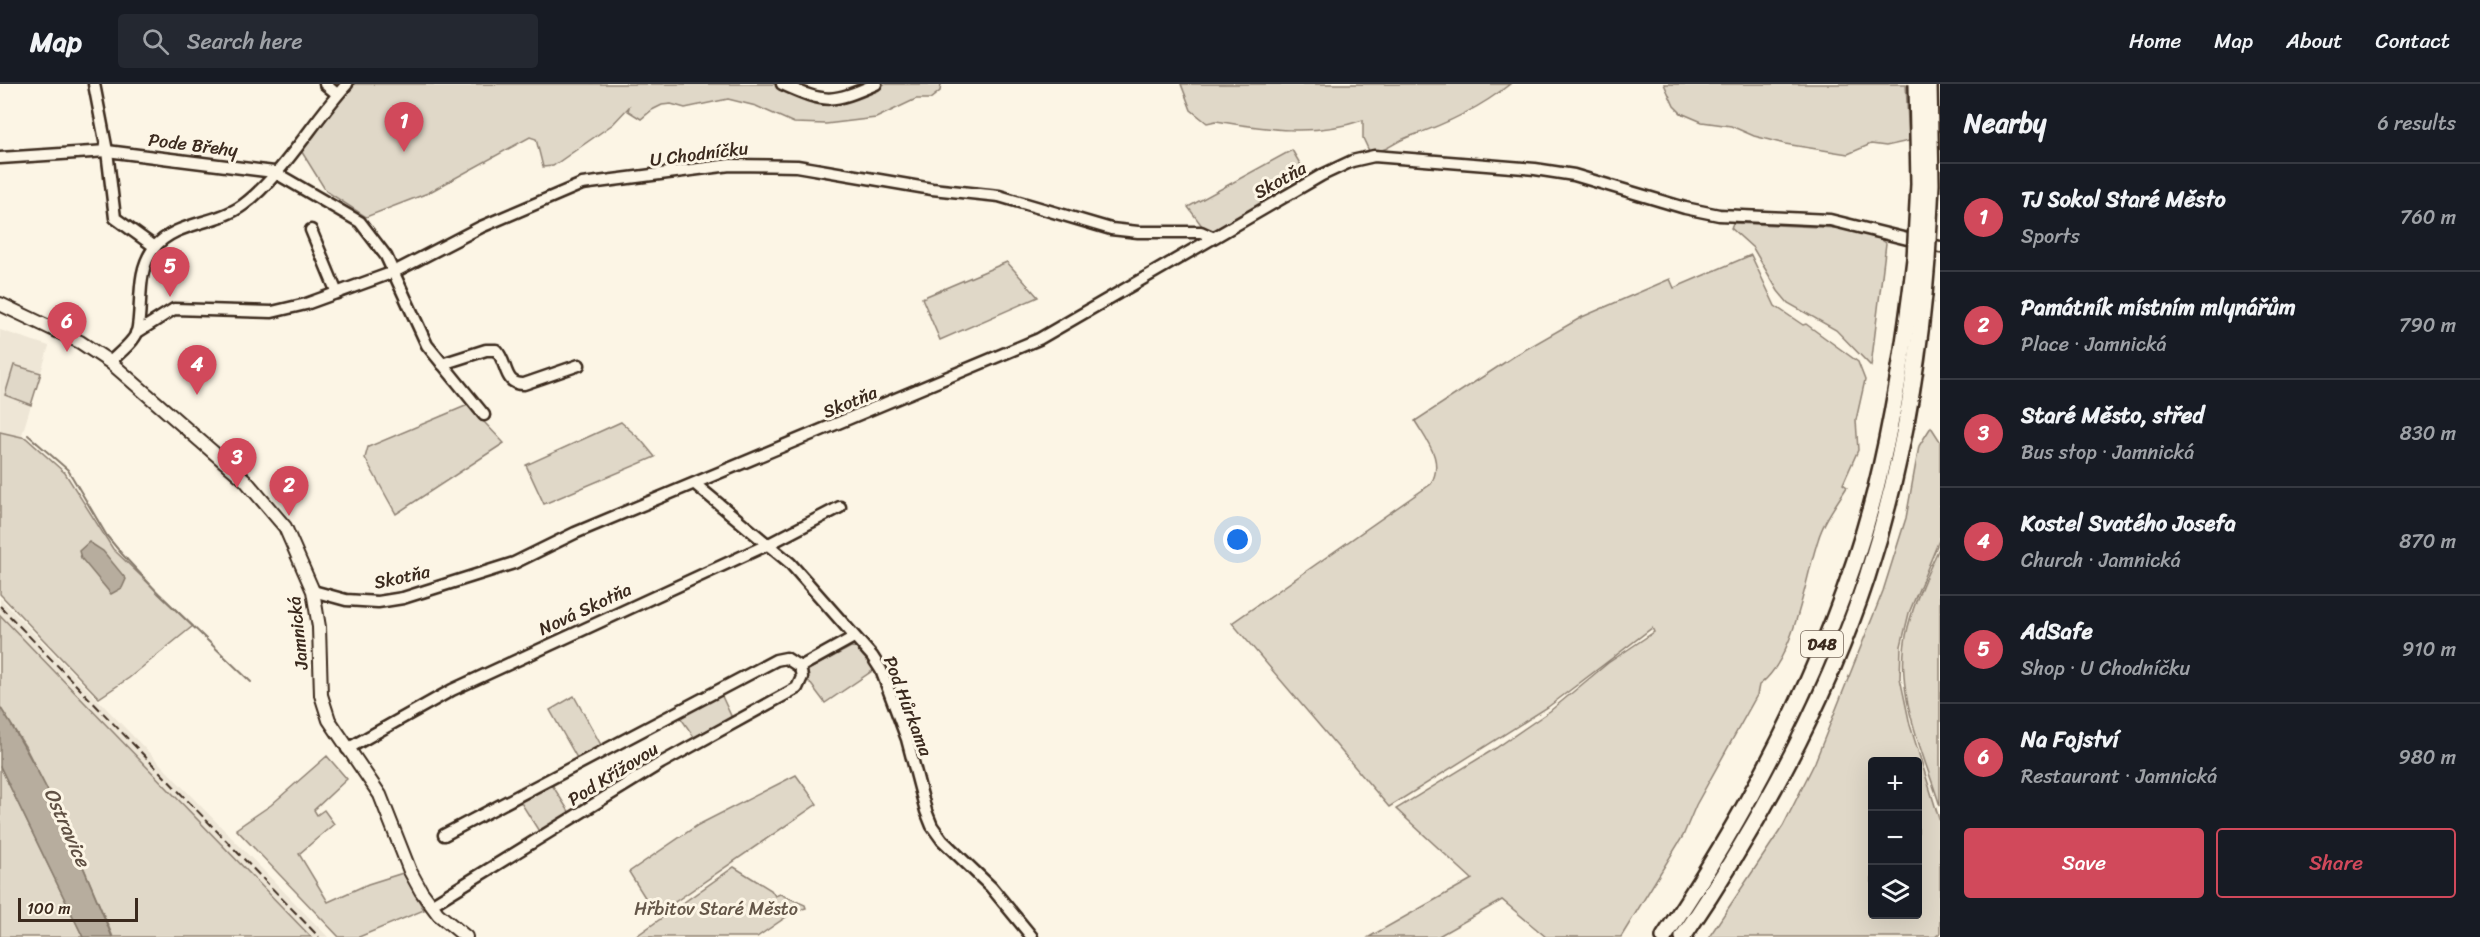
<!DOCTYPE html>
<meta charset="utf-8">
<style>
body{margin:0;font-family:Sriracha,sans-serif;background:#242831;color:#f1f3f6}
.controls{position:absolute;right:18px;bottom:18px;display:grid;overflow:hidden;border-radius:6px;box-shadow:0 6px 24px #0002}
.controls button{width:54px;height:54px;display:grid;place-items:center;padding:0;border:0;border-bottom:2px solid #363941;background:#171b24;color:#f1f3f6;font:30px sans-serif}
.scale{position:absolute;left:18px;bottom:15px;width:120px;box-sizing:border-box;padding-left:6px;border:3px solid #3b2a1e;border-top:0;font-size:16px;line-height:21px;white-space:nowrap;color:#3b2a1e;-webkit-text-stroke:4px #fcf5e5;paint-order:stroke}
.you{position:absolute;left:1238px;top:456px;width:21px;height:21px;margin:-15px;border:4px solid #fff;border-radius:50%;background:#1a73e8;box-shadow:0 0 0 9px #1a73e833}
.badge{display:grid;place-items:center;width:39px;height:39px;border-radius:50%;background:#d1495b;color:#fff;font-size:20px;font-weight:700}
.pin{position:absolute;translate:-50% -50px;filter:drop-shadow(0 2px 3px #0008)}
.pin::after{content:'';position:absolute;top:32px;width:21px;height:18px;background:inherit;clip-path:polygon(0 0,100% 0,50% 100%)}
.list{margin:0;padding:0;list-style:none}
h2{display:flex;justify-content:space-between;align-items:center;height:78px;margin:0;padding:0 24px;font-size:26px}
h2 small{font-size:20px;font-weight:400;color:#9ea1a6}
.list li{display:grid;grid-template-columns:39px 1fr auto;gap:18px;align-items:center;box-sizing:border-box;height:108px;padding:0 24px;border-top:2px solid #363941}
.list b{display:block;font-size:22px;white-space:nowrap}
.list p{margin:0;font-size:20px;white-space:nowrap;color:#9ea1a6}
.list em{font-size:20px;font-style:normal;color:#9ea1a6}
.actions{display:flex;gap:12px;padding:18px 24px}
.actions a{flex:1;padding:14px 0;border:2px solid #d1495b;border-radius:6px;text-align:center;font-size:21px;color:#d1495b}
.actions .main{background:#d1495b;color:#fff}
.icon{flex:none;width:33px;height:33px;fill:none;stroke:currentColor;stroke-width:2;stroke-linecap:round;stroke-linejoin:round}
.map{position:relative;flex:none;width:1940px;height:853px;overflow:hidden}
header{display:flex;align-items:center;gap:36px;box-sizing:border-box;height:84px;padding:0 30px;background:#171b24;border-bottom:2px solid #363941}
header strong{font-size:28px}
nav{display:flex;gap:33px;margin-inline-start:auto;font-size:21px}
.search{width:420px;height:54px;background:#242831;display:flex;align-items:center;gap:15px;box-sizing:border-box;padding:0 21px;border-radius:6px;color:#9ea1a6;font-size:22px}
main{display:flex}
aside{flex:1;background:#171b24}
.map>svg:first-child{display:block}
</style>
<header>
<strong>Map</strong>
<div class="search"><svg class="icon" aria-label="search" viewBox="0 0 24 24"><circle cx="10" cy="10" r="6"/><path d="M15 15l6 6"/></svg>Search here</div>
<nav><a>Home</a><a>Map</a><a>About</a><a>Contact</a></nav>
</header>
<main>
<div class="map">
<svg width="1940" height="853" viewBox="0 0 1940 853">
<rect width="100%" height="100%" fill="#fcf5e5"/>
<filter id="ink" filterUnits="userSpaceOnUse"><feTurbulence type="fractalNoise" baseFrequency=".0167" numOctaves="2"/><feDisplacementMap in="SourceGraphic" scale="12" xChannelSelector="R" yChannelSelector="G"/><feConvolveMatrix kernelMatrix="1 2 1 2 8 2 1 2 1" color-interpolation-filters="sRGB"/></filter>
<g filter="url(#ink)">
<g fill="#eee6d6">
<path d="M0 246 49 262 21 354 0 348Z"/>
<path d="M0 514 128 647 328 853H311L119 656 0 531Z"/>
</g>
<g fill="#e0d8c8" stroke="#8e8173" stroke-width="1.5" fill-rule="evenodd">
<path d="M353 0H791L834 12 862 0H941L940 7 930 15H916L876 34 826 40 794 39 756 22 728 15 685 24 671 20 662 21 652 26 641 35 628 27 629 23 613 40 553 82 543 83 536 55 530 53 428 109 366 133 326 107 300 65Z"/>
<path d="M1181 0H1510C1480 24 1444 41 1408 53 1392 59 1390 66 1370 69L1363 54V36C1314 53 1265 45 1216 37L1207 39 1191 26Z"/>
<path d="M1664 0H1906L1909 57 1886 62 1871 60 1848 70 1785 60 1754 52 1731 42 1702 38 1681 29 1674 22Z"/>
<path d="M1292 66 1309 95 1214 148 1202 142 1188 123Z"/>
<path d="M1733 139 1838 144 1873 150 1886 159 1871 282 1836 246 1788 219 1778 207 1753 164 1731 144Z"/>
<path d="M1751 171 1775 222 1803 241 1806 240 1858 278 1865 296 1856 336 1858 366 1843 400 1847 403C1837 419 1823 438 1818 456 1804 498 1795 575 1759 601L1757 611 1696 721 1683 752 1621 853H1546L1502 816 1437 853H1369L1472 795 1396 725 1496 664 1550 627 1608 579 1654 548 1652 544 1548 623 1389 723 1232 539 1431 400C1444 376 1428 359 1415 337L1516 271 1582 233 1670 195 1674 204Z"/>
<path d="M1007 178 1038 213 940 256 922 214Z"/>
<path d="M14 281 41 289 31 321 5 311Z"/>
<path d="M468 321 504 359 396 430 365 374 368 363Z"/>
<path d="M621 338 641 356 655 373 544 420 526 381Z"/>
<path d="M1931 343 1940 357V454L1909 529 1901 562 1900 594 1910 641 1940 738V849L1935 853H1709L1783 742 1815 678 1883 507 1906 434 1919 362ZM1872 678H1918V830H1872Z"/>
<path d="M0 348 26 354 65 389 113 465 193 542 129 594 99 614 0 510Z"/>
<path d="M1940 462V722C1922 665 1892 604 1908 543 1915 515 1928 488 1940 462Z"/>
<path d="M0 531 311 853H113L69 749 25 662 0 623Z"/>
<path d="M851 563 859 564 875 585 825 619 807 595 808 586Z"/>
<path d="M720 608 732 634 694 653 678 630Z"/>
<path d="M574 612 601 661 577 674 550 626Z"/>
<path d="M327 672 347 695 314 726 317 731 324 726 334 740 299 770 328 818 368 800 403 789 424 826 359 853H339L236 745 271 721Z"/>
<path d="M0 682 83 853H0Z"/>
<path d="M796 691 817 720 656 831 629 788 698 741Z"/>
<path d="M549 696 570 729 540 749 518 714Z"/>
<path d="M734 783 771 806 775 812 780 810 805 821 806 824 795 827 757 853H635Z"/>
</g>
<g fill="#b7ad9e" stroke="#85796b" stroke-width="1.5">
<path d="M89 458 103 467 126 495 122 504 111 510 81 474 79 467Z"/>
<path d="M0 623C47 696 80 773 112 853H83L0 682Z"/>
</g>
<g fill="none" stroke-linecap="round" stroke-linejoin="round">
<path stroke="#85796b" stroke-width="2" d="M28 351 68 386 107 452 121 469 159 510 251 598"/>
<defs>
<g id="minor">
<path d="M94 0 107 67 115 134 155 163"/>
<path d="M325 0 337 10"/>
<path d="M782 0C826 20 832 19 876 0"/>
<path d="M0 74 107 67 274 88 360 138 386 172 427 261 484 331"/>
<path d="M311 146 337 209"/>
<path d="M136 249 174 225 272 228 306 220 394 188 481 143 582 100 730 81 797 82 932 105 999 112 1111 145 1138 148H1201L1212 153"/>
<path d="M110 278C117 271 134 258 137 248 143 223 135 188 154 164 176 137 216 141 243 121 281 93 314 36 347 0"/>
<path d="M442 280 486 266H496C508 278 503 301 524 300L579 281"/>
<path d="M695 400 790 479 872 572 881 586 907 655 926 727 932 742 942 756 991 803 1032 853"/>
<path d="M313 507 346 516 378 518 403 514 514 479 575 449 1039 255 1322 91 1352 77 1374 72 1535 85 1574 91 1685 124 1719 131 1830 136 1940 163"/>
<path d="M347 665 452 606 769 460 840 423"/>
<path d="M444 751 776 576 786 574 800 583 854 553"/>
<path d="M431 821 661 679 797 604 802 593 800 583"/>
</g>
<path id="major" d="M0 220 80 258 110 278 245 396 285 443 313 507 319 543 321 611 329 636 380 711 410 787 421 807 438 830 466 853"/>
<g id="highway">
<path d="M1664 853C1755 717 1834 568 1875 408 1894 332 1906 253 1915 175"/>
<path d="M1683 853C1758 742 1825 621 1867 493 1900 391 1919 283 1927 176"/>
</g>
</defs>
<use href="#minor" stroke="#3b2a1e" stroke-width="15"/>
<use href="#major" stroke="#3b2a1e" stroke-width="16"/>
<use href="#highway" stroke="#3b2a1e" stroke-width="20"/>
<use href="#minor" stroke="#fcf5e5" stroke-width="10"/>
<use href="#major" stroke="#fcf5e5" stroke-width="12"/>
<use href="#highway" stroke="#fcf5e5" stroke-width="15"/>
<path stroke="#3b2a1e" stroke-width="2" stroke-dasharray="9 4.5" stroke-linecap="butt" d="M0 522 319 853"/>
<defs>
<g id="highway-bridge">
<path d="M1915 175 1919 100 1917 0"/>
<path d="M1927 176 1931 100 1929 0"/>
</g>
</defs>
<use href="#highway-bridge" stroke="#3b2a1e" stroke-width="20" stroke-linecap="butt"/>
<use href="#highway-bridge" stroke="#fcf5e5" stroke-width="15"/>
</g>
</g>
<g text-anchor="middle" dominant-baseline="central" stroke-width="6" stroke-linejoin="round" paint-order="stroke">
<rect fill="#fcf5e5" stroke="#75675a" stroke-width="1.5" x="1801" y="547" width="42" height="26" rx="4.5"/>
<g font-size="16" font-weight="bold" fill="#3b2a1e">
<text x="1822" y="560">D48</text>
</g>
<g font-size="18" fill="#3b2a1e" stroke="#fcf5e5">
<text transform="translate(193 61) rotate(7)">Pode Břehy</text>
<text transform="translate(699 70) rotate(-7)">U Chodníčku</text>
<text transform="translate(1280 96) rotate(-29)">Skotňa</text>
<text transform="translate(850 318) rotate(-22)">Skotňa</text>
<text transform="translate(402 493) rotate(-12)">Skotňa</text>
<text transform="translate(585 525) rotate(-25)">Nová Skotňa</text>
<text transform="translate(298 549) rotate(-96)">Jamnická</text>
<text transform="translate(908 622) rotate(69)">Pod Hůrkama</text>
<text transform="translate(613 690) rotate(-32)">Pod Křížovou</text>
</g>
<g font-size="18" fill="#645648" stroke="#fcf5e5">
<text x="716" y="825">Hřbitov Staré Město</text>
</g>
<g font-size="20" font-style="italic" fill="#605144" stroke="#fcf5e5">
<text transform="translate(67 743) rotate(66)">Ostravice</text>
</g>
</g>
</svg>
<div class="controls">
<button>+</button>
<button>−</button>
<button><svg class="icon" aria-label="layers" viewBox="0 0 24 24"><path d="M12 4l9 5-9 5-9-5zM3 14l9 5 9-5"/></svg></button>
</div>
<div class="scale">100 m</div>
<div class="you"></div>
<div class="pin badge" style="left:404px;top:68px">1</div>
<div class="pin badge" style="left:289px;top:432px">2</div>
<div class="pin badge" style="left:237px;top:404px">3</div>
<div class="pin badge" style="left:197px;top:311px">4</div>
<div class="pin badge" style="left:170px;top:213px">5</div>
<div class="pin badge" style="left:67px;top:268px">6</div>
</div>
<aside>
<h2>Nearby<small>6 results</small></h2>
<ul class="list">
<li><span class="badge">1</span><div><b>TJ Sokol Staré Město</b><p>Sports</p></div><em>760 m</em></li>
<li><span class="badge">2</span><div><b>Památník místním mlynářům</b><p>Place · Jamnická</p></div><em>790 m</em></li>
<li><span class="badge">3</span><div><b>Staré Město, střed</b><p>Bus stop · Jamnická</p></div><em>830 m</em></li>
<li><span class="badge">4</span><div><b>Kostel Svatého Josefa</b><p>Church · Jamnická</p></div><em>870 m</em></li>
<li><span class="badge">5</span><div><b>AdSafe</b><p>Shop · U Chodníčku</p></div><em>910 m</em></li>
<li><span class="badge">6</span><div><b>Na Fojství</b><p>Restaurant · Jamnická</p></div><em>980 m</em></li>
</ul>
<div class="actions"><a class="main">Save</a><a>Share</a></div>
</aside>
</main>
